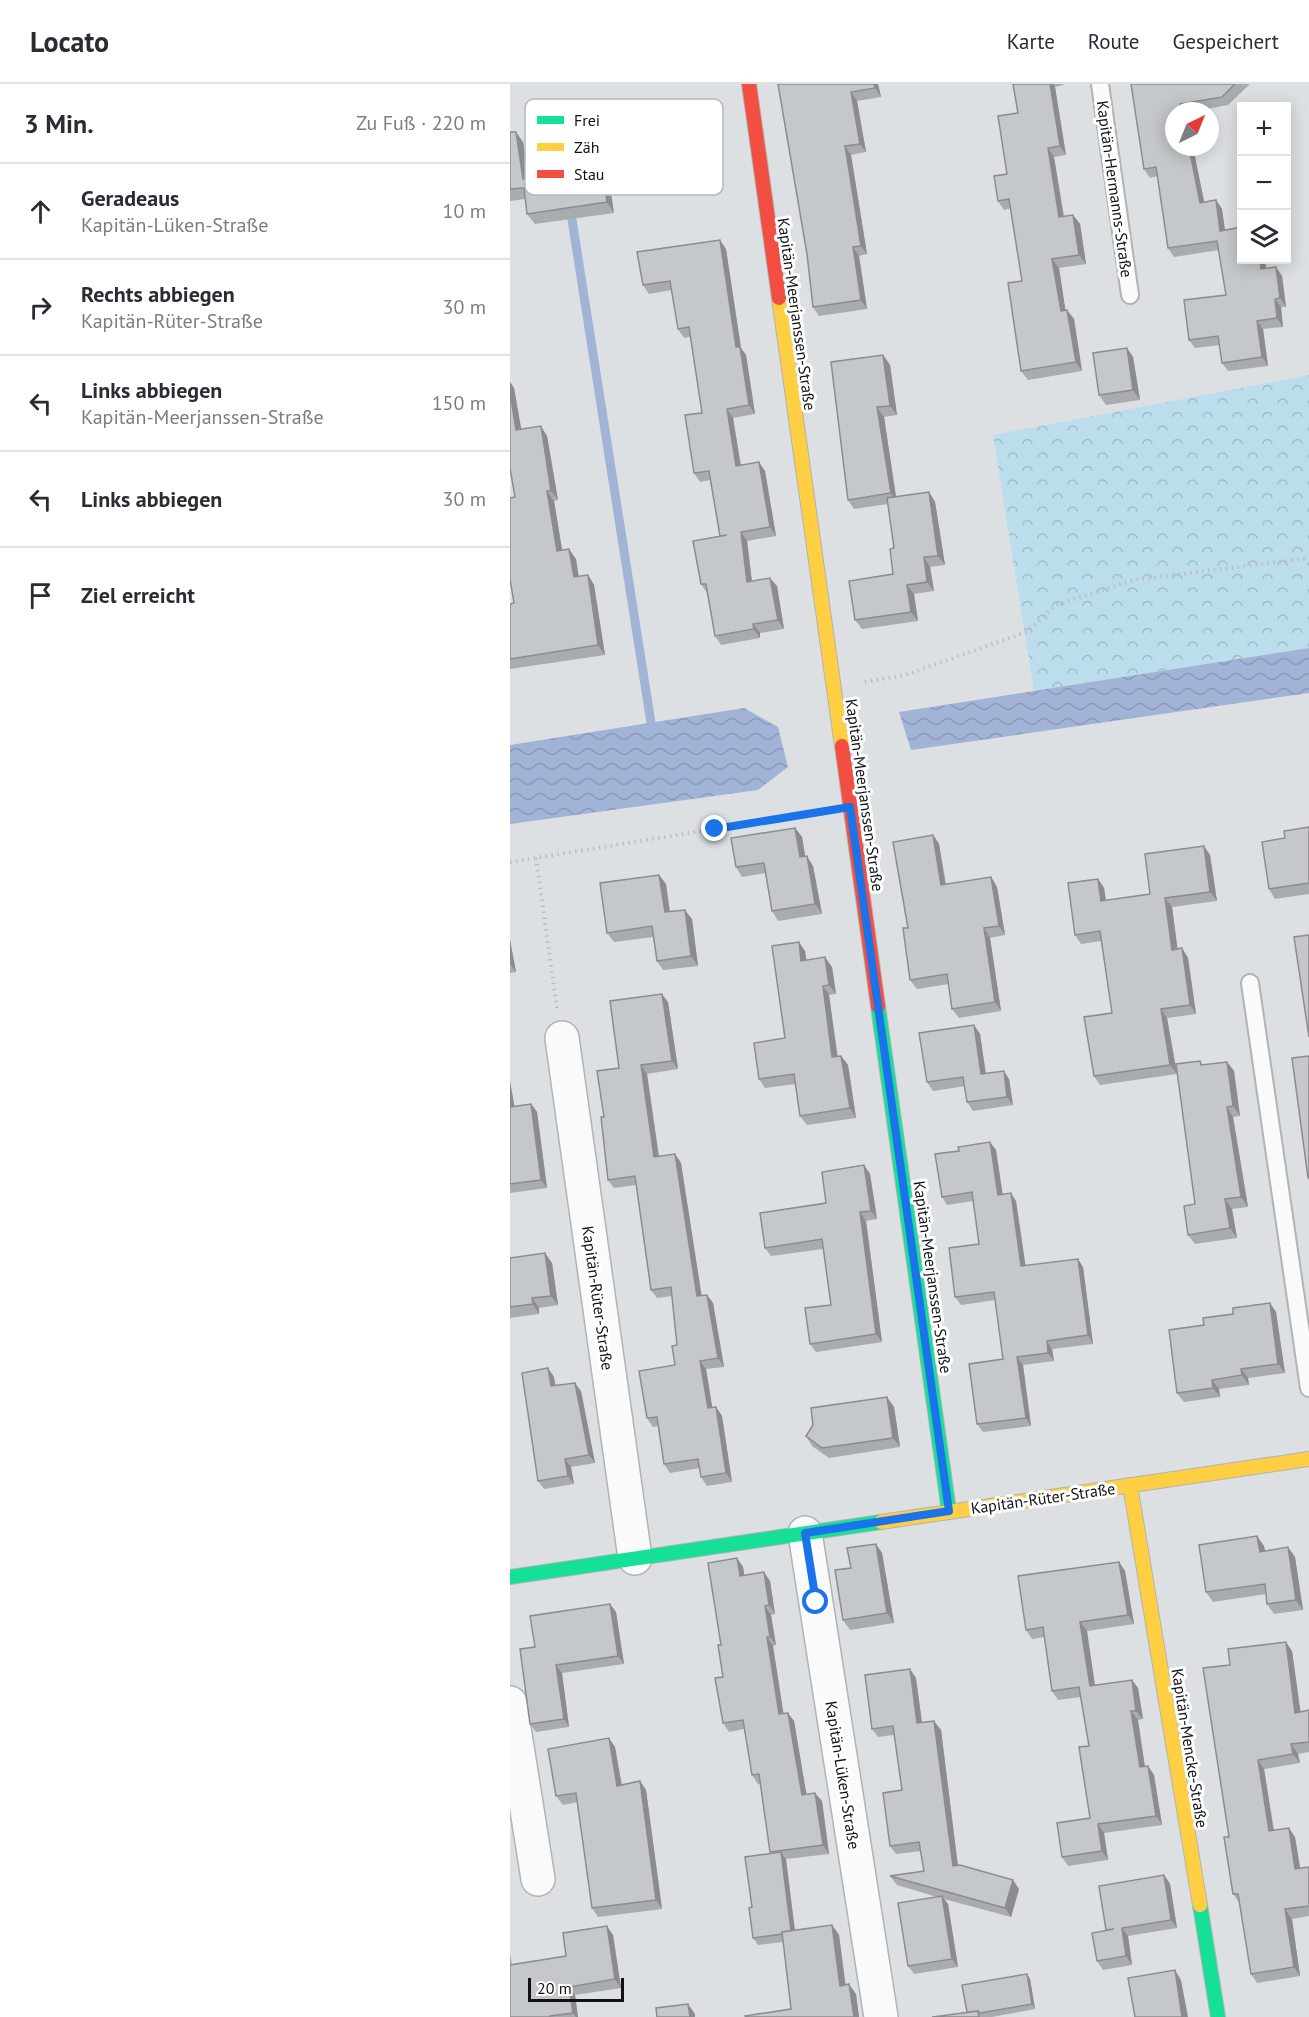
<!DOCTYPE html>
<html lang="de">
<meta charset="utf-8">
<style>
body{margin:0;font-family:"PT Sans",sans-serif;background:#f2f2f3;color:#2b2b33}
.controls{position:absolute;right:18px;top:18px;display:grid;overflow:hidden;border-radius:0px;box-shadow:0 3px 15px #0003}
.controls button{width:54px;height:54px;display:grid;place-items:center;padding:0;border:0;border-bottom:2px solid #e1e1e2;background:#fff;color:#2b2b33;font:30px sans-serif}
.compass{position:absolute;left:655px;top:18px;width:54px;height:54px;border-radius:50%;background:#fff;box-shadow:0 3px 15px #0003;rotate:43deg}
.scale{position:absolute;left:18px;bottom:15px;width:96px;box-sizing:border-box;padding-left:6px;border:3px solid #101213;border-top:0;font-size:16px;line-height:21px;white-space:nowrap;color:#101213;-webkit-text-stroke:4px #fff;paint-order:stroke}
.stop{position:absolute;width:18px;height:18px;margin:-14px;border:4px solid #1a73e8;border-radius:50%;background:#fff}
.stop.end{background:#1a73e8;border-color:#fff;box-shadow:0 2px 6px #0008}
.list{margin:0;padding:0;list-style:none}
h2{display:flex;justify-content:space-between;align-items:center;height:78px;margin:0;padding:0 24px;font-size:26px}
h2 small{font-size:20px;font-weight:400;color:#7c7c81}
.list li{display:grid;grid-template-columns:39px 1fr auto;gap:18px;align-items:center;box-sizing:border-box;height:96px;padding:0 24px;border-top:2px solid #e1e1e2}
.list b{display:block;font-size:22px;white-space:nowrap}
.list p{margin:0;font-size:20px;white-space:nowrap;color:#7c7c81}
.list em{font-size:20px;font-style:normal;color:#7c7c81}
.icon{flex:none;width:33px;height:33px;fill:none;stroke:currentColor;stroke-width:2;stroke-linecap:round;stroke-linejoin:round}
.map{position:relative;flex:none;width:799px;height:1933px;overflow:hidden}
header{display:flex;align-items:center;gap:36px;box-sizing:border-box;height:84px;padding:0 30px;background:#fff;border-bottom:2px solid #e1e1e2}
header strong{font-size:28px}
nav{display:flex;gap:33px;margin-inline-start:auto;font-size:21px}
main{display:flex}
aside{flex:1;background:#fff}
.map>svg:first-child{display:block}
</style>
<header>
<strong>Locato</strong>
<nav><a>Karte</a><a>Route</a><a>Gespeichert</a></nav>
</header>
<main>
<aside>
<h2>3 Min.<small>Zu Fuß · 220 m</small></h2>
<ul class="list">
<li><svg class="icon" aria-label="ahead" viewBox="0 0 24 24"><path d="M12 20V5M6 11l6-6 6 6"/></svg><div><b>Geradeaus</b><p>Kapitän-Lüken-Straße</p></div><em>10 m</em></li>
<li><svg class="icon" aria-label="right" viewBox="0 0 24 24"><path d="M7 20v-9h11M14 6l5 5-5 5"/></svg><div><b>Rechts abbiegen</b><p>Kapitän-Rüter-Straße</p></div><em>30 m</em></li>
<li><svg class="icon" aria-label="left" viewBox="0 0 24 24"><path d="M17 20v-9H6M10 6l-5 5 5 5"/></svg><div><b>Links abbiegen</b><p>Kapitän-Meerjanssen-Straße</p></div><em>150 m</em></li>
<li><svg class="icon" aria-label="left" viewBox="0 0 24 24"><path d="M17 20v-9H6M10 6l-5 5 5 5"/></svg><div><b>Links abbiegen</b></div><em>30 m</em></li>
<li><svg class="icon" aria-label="arrive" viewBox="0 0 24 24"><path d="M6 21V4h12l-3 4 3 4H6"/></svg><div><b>Ziel erreicht</b></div></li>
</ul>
</aside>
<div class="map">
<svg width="799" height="1933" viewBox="0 0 799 1933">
<defs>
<pattern id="forest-crowns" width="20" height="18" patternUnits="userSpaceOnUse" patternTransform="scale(1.5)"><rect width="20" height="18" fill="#bcddec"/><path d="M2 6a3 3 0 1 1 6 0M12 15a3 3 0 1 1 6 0" fill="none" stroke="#a1bdca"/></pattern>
<pattern id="water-waves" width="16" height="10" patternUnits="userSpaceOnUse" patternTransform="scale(1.5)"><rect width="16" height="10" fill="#a1b4d7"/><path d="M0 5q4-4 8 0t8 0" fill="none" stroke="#8a9ab8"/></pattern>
</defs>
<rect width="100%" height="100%" fill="#dce0e2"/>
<path fill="url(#forest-crowns)" d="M799 291V564L524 607 483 351Z"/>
<g fill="url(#water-waves)">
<path d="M799 564V609L401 666 389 628Z"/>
<path d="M234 624 268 643 278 683 248 706 0 740V661Z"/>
</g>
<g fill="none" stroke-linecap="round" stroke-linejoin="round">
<g stroke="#a1b4d7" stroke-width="9">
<path d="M51 65 57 101"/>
<path d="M60 123 141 639"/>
</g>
<defs>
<g id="lane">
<path d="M590 0 620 211"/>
<path d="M740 899 799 1304"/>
</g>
<g id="street">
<path d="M52 954 125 1474"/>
<path d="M295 1449 371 1933"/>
<path d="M0 1619 28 1795"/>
</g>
<g id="fast">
<path d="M368 922 439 1427"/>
<path d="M0 1493 371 1438"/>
<path d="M690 1821 708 1933"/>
</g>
<g id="slow">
<path d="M269 214 332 662"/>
<path d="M620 1401 690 1821"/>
<path d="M371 1438 799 1375"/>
</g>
<g id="jam">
<path d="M239 0 269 214"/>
<path d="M332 662 368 922"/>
</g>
</defs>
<use href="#lane" stroke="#b1b3b5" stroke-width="20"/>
<use href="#street" stroke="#b1b3b5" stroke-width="36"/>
<use href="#fast" stroke="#b1b3b5" stroke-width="16"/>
<use href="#slow" stroke="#b1b3b5" stroke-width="16"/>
<use href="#jam" stroke="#b1b3b5" stroke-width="16"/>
<g stroke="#bebfbf" stroke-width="4" stroke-dasharray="1.5 4.5" stroke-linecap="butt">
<path d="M355 598 395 591 517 548 546 521 624 496 799 474"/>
<path d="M26 774 47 925"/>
<path d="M0 778 310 728"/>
</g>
<use href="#lane" stroke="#fafafb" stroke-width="16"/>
<use href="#street" stroke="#fafafb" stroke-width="33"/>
<use href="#fast" stroke="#16e098" stroke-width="14"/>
<use href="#slow" stroke="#ffcf43" stroke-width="14"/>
<use href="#jam" stroke="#f24e42" stroke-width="14"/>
</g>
<g fill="#a9acae">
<path d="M268 0H368L371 13 347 17 356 68 341 71 357 170 349 172 357 225 309 232 303 223 297 170Z"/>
<path d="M503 0H553L554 1 545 3 556 71 544 73 554 132 563 131 570 140 576 180 549 184 555 226 564 235 572 287 518 296 511 287 512 197 501 124 494 126 488 117 497 90 508 29Z"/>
<path d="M621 0H740L718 21 685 27H664V63H683L694 118 706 116 712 125 715 146 732 176H755L756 184 772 192 776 223H771L773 243 753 245 758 282 718 287 712 279 710 261 685 264 679 256 716 211 709 166 664 173 658 164 647 92 640 94 634 85Z"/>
<path d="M150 31 188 38 196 89 100 103 104 129 25 140 17 130 15 115 0 117V48L13 58 18 94 91 84Z"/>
<path d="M216 165 231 264 236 271 245 330 223 334 231 381 255 387 266 452 237 457 242 497 267 502 274 545 250 549V554L211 561 205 552 197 509 191 500 210 452 200 396 190 398 184 389 192 329 180 253 174 254 168 245 162 206 139 210 133 201Z"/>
<path d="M617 264 623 273 630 316 596 321 589 311Z"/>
<path d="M373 271 380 281 387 331 374 333 386 413 419 408 425 418 435 481 420 483 424 507 404 510 408 537 352 545 345 536 383 490 384 464 378 420 344 425 338 416Z"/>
<path d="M0 298 4 304 11 345 37 352 48 416 44 417 52 466 66 475 69 493 78 491 84 501 95 571 0 585V520L4 519 5 413 0 384Z"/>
<path d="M799 743V810L765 815 759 805 775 754Z"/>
<path d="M285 744 292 753 295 772 303 782 312 830 268 837 262 827 255 789 232 793 226 783Z"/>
<path d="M423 751 429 760 436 800 481 793 487 803 495 851 480 854 491 927 449 934 442 925 439 900 407 905 400 896 398 844Z"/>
<path d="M700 771 707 817 662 823 667 865 672 864 678 874 686 930 657 934 667 990 590 1001 584 992 602 929 591 857 571 860 565 851 588 795 594 804 596 816 640 810Z"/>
<path d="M149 791 156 800 160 828 182 835 188 882 153 886 147 877 143 853 104 858 97 849Z"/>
<path d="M0 856 6 888 0 889Z"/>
<path d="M295 867 296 876 322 883 326 910 319 911 327 973 331 972 338 981 346 1034 297 1041 290 1032 285 1000 255 1004 249 995 275 954Z"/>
<path d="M158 918 168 985 137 990 149 1072 165 1070 171 1079 191 1211H197L203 1219 214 1283 196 1285 202 1324 206 1323 212 1332 222 1398 197 1402 191 1393 190 1384 160 1389 154 1380 148 1342 143 1343 137 1334 165 1281 167 1261 162 1212 147 1214 141 1206 126 1101 104 1104 98 1096 94 1033Z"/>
<path d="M464 941 470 950 476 990 499 995 503 1021 463 1027 457 1018 455 1002 423 1007 417 998Z"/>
<path d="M690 977 693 981 717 978 724 987 730 1032 723 1033 738 1123 722 1125 727 1154 685 1160 678 1151 685 1120Z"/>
<path d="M0 997 4 1022 21 1020 27 1028 37 1104 0 1109Z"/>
<path d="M486 1066 492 1110 506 1117 515 1182 573 1183 583 1260 542 1265 544 1277 513 1281 521 1342 473 1348 467 1340 493 1275 485 1216 451 1221 445 1213 469 1160 463 1117 437 1121 432 1113Z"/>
<path d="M354 1081 360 1090 367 1135 356 1137 372 1258 306 1268 300 1260 321 1221 313 1165 261 1172 255 1164 316 1119Z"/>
<path d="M35 1169 42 1179 48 1221 29 1224V1230L0 1234V1174Z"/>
<path d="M760 1219 766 1228 775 1289 738 1294 739 1301 709 1305 710 1313 674 1318 667 1309 694 1241 723 1230Z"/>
<path d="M44 1293 45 1302 71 1307 85 1379 61 1383 64 1400 34 1405 28 1397Z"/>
<path d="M384 1323 390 1363 319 1374 302 1362 296 1352Z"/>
<path d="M754 1462 755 1467 785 1473 793 1526 764 1530 757 1520 756 1510 703 1518 696 1508Z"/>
<path d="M372 1469 384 1539 340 1546 333 1536Z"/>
<path d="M227 1474 233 1483 234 1491 260 1497 265 1530 261 1531 266 1561 263 1562 273 1629 284 1637 296 1710 312 1717 319 1770 276 1775 285 1846 322 1841 329 1851 335 1901 346 1910 349 1933H236L281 1925 273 1858 248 1861 243 1854 242 1823 261 1770 260 1768 251 1699 248 1700 242 1691 234 1645 219 1648 213 1639V1593L211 1561Z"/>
<path d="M609 1478 615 1487 624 1540 577 1547 585 1601 622 1596 628 1604 633 1635 628 1636 635 1682H638L644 1691 652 1741 594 1749 598 1776 558 1782 552 1773 580 1734 579 1662 571 1613 548 1616 542 1607 535 1553 522 1555 516 1546Z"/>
<path d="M100 1520 106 1528 114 1580 52 1589 59 1643 26 1648 20 1640 25 1563Z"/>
<path d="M782 1567 790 1628 799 1626V1668L788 1670 790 1679 754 1685 764 1746 785 1753 790 1785 799 1783V1832L782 1835 790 1892 747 1899 741 1890 730 1820 723 1810 720 1581Z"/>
<path d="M406 1594 412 1638 431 1646 448 1782 509 1805 501 1833 434 1815 438 1820 448 1883 404 1890 398 1882 427 1813 387 1801 380 1792 414 1787 411 1767 386 1770 380 1762 392 1706 384 1651 368 1653 362 1645Z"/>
<path d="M105 1663 112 1701 130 1697 136 1706 152 1825 88 1833 82 1824 67 1718 53 1721 46 1712Z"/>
<path d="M654 1791 660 1800 667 1844 618 1852 622 1881 593 1886 587 1877 596 1846Z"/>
<path d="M103 1851 111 1904 65 1911 68 1933H0V1870L2 1880 56 1872Z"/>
<path d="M517 1890 520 1895 525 1925 482 1933H422L457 1928Z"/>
</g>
<g fill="#8a8c8d">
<path d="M364 0H368L371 13 365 4Z"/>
<path d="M540 0H543L545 3 556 71 550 62Z"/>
<path d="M341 8 347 17 356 68 350 60Z"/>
<path d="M181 27 188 38 196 89 189 78Z"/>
<path d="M6 48 13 58 20 105 13 95Z"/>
<path d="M335 62 341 71 357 170 351 162Z"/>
<path d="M679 63H683L696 127 690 119Z"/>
<path d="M538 64 544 73 555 142 549 133Z"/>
<path d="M93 93 100 103 104 129 97 118Z"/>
<path d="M706 116 712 125 716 155 710 147Z"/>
<path d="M563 131 570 140 576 180 569 171Z"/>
<path d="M210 156 216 165 231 264 236 271 245 330 239 321 226 263Z"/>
<path d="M343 163 349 172 357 225 351 216Z"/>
<path d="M542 175 549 184 557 236 551 227Z"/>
<path d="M750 176H755L757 194 751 185Z"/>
<path d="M766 183 772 192 776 223 770 214Z"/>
<path d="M765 215 771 223 773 243 767 234Z"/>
<path d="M557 226 564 235 572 287 566 278Z"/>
<path d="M747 237 753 245 758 282 752 273Z"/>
<path d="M617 264 623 273 630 316 623 306Z"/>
<path d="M373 271 380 281 387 331 380 322Z"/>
<path d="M0 298 4 304 13 355 6 346 0 308Z"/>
<path d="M367 323 374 333 387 419 381 409Z"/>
<path d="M217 325 223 334 232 391 226 382Z"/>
<path d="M31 342 37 352 48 416 41 407Z"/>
<path d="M249 378 255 387 266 452 260 443Z"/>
<path d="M37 407 44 417 54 477 47 467Z"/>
<path d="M419 408 425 418 435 481 428 472Z"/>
<path d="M231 448 237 457 243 507 237 498Z"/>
<path d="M59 465 66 475 70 503 64 493Z"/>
<path d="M414 473 420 483 424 507 417 498Z"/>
<path d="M78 491 84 501 95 571 88 561Z"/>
<path d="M260 494 267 502 274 545 268 536Z"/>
<path d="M397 501 404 510 408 537 401 528Z"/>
<path d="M243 540 250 549V554L244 545Z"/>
<path d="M285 744 292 753 297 783 290 773Z"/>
<path d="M423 751 429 760 437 810 431 801Z"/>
<path d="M694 762 700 771 707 817 700 808Z"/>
<path d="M297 772 303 782 312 830 305 820Z"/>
<path d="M149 791 156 800 161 838 155 828Z"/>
<path d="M481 793 487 803 495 851 489 842Z"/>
<path d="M588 795 594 804 597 826 591 817Z"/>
<path d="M655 814 662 823 669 875 662 866Z"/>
<path d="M175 826 182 835 188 882 181 872Z"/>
<path d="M474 844 480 854 491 927 485 918Z"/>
<path d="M0 856 6 888 0 880Z"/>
<path d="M289 858 295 867 298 886 291 877Z"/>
<path d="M672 864 678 874 686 930 680 921Z"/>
<path d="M315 873 322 883 326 910 319 901Z"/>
<path d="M313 902 319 911 329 982 322 973Z"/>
<path d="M152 910 158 918 168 985 162 977Z"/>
<path d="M651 925 657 934 667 990 660 981Z"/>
<path d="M464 941 470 950 477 999 471 990Z"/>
<path d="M331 972 338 981 346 1034 340 1024Z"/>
<path d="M717 978 724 987 730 1032 723 1022Z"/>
<path d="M131 981 137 990 150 1082 144 1073Z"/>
<path d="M494 987 499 995 503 1021 497 1013Z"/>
<path d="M0 997 6 1031 0 1023Z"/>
<path d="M21 1020 27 1028 37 1104 31 1096Z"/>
<path d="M717 1023 723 1033 738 1123 731 1113Z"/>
<path d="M480 1058 486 1066 494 1119 488 1111Z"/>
<path d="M165 1070 171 1079 193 1220 187 1212Z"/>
<path d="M354 1081 360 1090 367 1135 361 1127Z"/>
<path d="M501 1109 506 1117 517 1191 511 1182Z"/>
<path d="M715 1115 722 1125 727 1154 720 1144Z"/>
<path d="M350 1128 356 1137 372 1258 366 1250Z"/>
<path d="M35 1169 42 1179 48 1221 41 1212Z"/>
<path d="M568 1175 573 1183 583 1260 578 1251Z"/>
<path d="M197 1211 203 1219 214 1283 208 1274Z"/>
<path d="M22 1214 29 1224V1230L23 1220Z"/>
<path d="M760 1219 766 1228 775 1289 768 1280Z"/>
<path d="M537 1257 542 1265 544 1277 538 1269Z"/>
<path d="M507 1273 513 1281 521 1342 516 1334Z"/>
<path d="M190 1277 196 1285 204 1333 198 1324Z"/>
<path d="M38 1284 44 1293 47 1311 41 1302Z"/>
<path d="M731 1285 738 1294 739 1301 732 1291Z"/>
<path d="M702 1296 709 1305 710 1313 703 1304Z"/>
<path d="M65 1299 71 1307 85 1379 79 1371Z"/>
<path d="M377 1313 384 1323 390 1363 383 1354Z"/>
<path d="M206 1323 212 1332 222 1398 216 1389Z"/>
<path d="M55 1375 61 1383 64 1400 58 1392Z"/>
<path d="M747 1452 754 1462 757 1477 750 1468Z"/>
<path d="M366 1460 372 1469 384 1539 377 1529Z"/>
<path d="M778 1463 785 1473 793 1526 786 1516Z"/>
<path d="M227 1474 233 1483 236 1501 230 1492Z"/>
<path d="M609 1478 615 1487 624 1540 618 1531Z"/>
<path d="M254 1488 260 1497 265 1530 259 1521Z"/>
<path d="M100 1520 106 1528 114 1580 108 1572Z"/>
<path d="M255 1522 261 1531 266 1561 260 1553Z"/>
<path d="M570 1538 577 1547 586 1610 580 1602Z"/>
<path d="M257 1553 263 1562 275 1639 269 1630Z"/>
<path d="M776 1558 782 1567 792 1638 785 1629Z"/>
<path d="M46 1581 52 1589 59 1643 54 1635Z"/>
<path d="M400 1585 406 1594 413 1648 407 1639Z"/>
<path d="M622 1596 628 1604 633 1635 626 1627Z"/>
<path d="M621 1627 628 1636 636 1692 630 1683Z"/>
<path d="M278 1629 284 1637 298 1719 292 1711Z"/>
<path d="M424 1637 431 1646 449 1791 443 1782Z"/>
<path d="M99 1654 105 1663 113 1710 107 1702Z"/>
<path d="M781 1660 788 1670 790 1679 783 1670Z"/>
<path d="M748 1676 754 1685 765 1756 759 1747Z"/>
<path d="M638 1682 644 1691 652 1741 646 1732Z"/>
<path d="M130 1697 136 1706 152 1825 146 1816Z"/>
<path d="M305 1709 312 1717 319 1770 313 1761Z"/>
<path d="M588 1740 594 1749 598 1776 592 1767Z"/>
<path d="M779 1744 785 1753 792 1795 785 1785Z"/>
<path d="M271 1768 276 1776 286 1856 281 1849Z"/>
<path d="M654 1791 660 1800 667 1844 661 1836Z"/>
<path d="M503 1796 509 1805 501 1833 495 1824Z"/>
<path d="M432 1812 438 1820 448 1883 442 1875Z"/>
<path d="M775 1825 782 1835 790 1892 784 1883Z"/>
<path d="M322 1841 329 1851 337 1911 330 1902Z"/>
<path d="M97 1842 103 1851 111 1904 105 1895Z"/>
<path d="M612 1844 618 1852 622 1881 616 1872Z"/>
<path d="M665 1886 671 1896 678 1933H672Z"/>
<path d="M517 1890 520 1895 525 1925 522 1920Z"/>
<path d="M339 1900 346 1910 349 1933H344Z"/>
<path d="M59 1903 65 1911 68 1933H66L63 1929Z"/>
<path d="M178 1920 185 1930V1933H180Z"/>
</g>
<g fill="#c5c8ca" stroke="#8a8c8d" stroke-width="1.5">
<path d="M268 0H364L365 4 341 8 350 60 335 62 351 162 343 163 351 216 303 223 297 170Z"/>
<path d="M503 0H540L550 62 538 64 549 133 563 131 569 171 542 175 551 227 557 226 566 278 511 287 498 199 512 197 499 115 488 117 484 92 497 90 488 32 508 29Z"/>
<path d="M621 0H725L712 13 670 20 671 27H664V63H679L690 119 706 116 710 147 732 143V176H750L751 185 766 183 770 214 765 215 767 234 747 237 752 273 712 279 708 252 679 256 674 216 716 211 707 157 658 164 646 83 634 85Z"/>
<path d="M146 25 147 32 181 27 189 78 93 93 97 118 17 130 14 104 0 105V48H6L13 95 91 84 85 40 117 35 116 29Z"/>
<path d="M210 156 226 263H230L239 321 217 325 226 382 249 378 260 443 231 448 237 498 260 494 268 536 243 540 244 545 205 552 196 500H191L183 457 217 451 210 452 199 387 184 389 175 331 192 329 179 243 168 245 160 197 133 201 127 168Z"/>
<path d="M617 264 623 306 589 311 583 269Z"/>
<path d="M373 271 380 322 367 323 381 409 338 416 321 278Z"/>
<path d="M0 308 6 346 31 342 41 407H37L47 467 59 465 64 493 78 491 88 561 0 575V520L4 519 0 495V414L5 413 0 384Z"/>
<path d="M419 408 428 472 414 473 417 498 397 501 401 528 345 536 339 497 383 490 380 465 384 464 377 414Z"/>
<path d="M799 743V799L759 805 752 758 775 754 774 747Z"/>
<path d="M285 744 290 773 297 772 305 820 262 827 254 779 226 783 221 754Z"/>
<path d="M423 751 431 801 481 793 489 842 474 844 485 918 442 925 437 890 400 896 393 844H398L383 758Z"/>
<path d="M694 762 700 808 655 814 662 866 672 864 680 921 651 925 660 981 584 992 574 933 602 929 590 847 565 851 558 799 588 795 591 817 640 810 635 770Z"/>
<path d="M149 791 155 828 175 826 181 872 147 877 142 842 97 849 90 799Z"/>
<path d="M799 851V953L784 853Z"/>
<path d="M289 858 291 877 315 873 319 901 313 902 322 973 331 972 340 1024 290 1032 284 990 249 995 244 959 275 954 262 862Z"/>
<path d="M152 910 162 977 131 981 144 1073 165 1070 187 1212 197 1211 208 1274 190 1277 198 1324 206 1323 216 1389 191 1393 188 1375 154 1380 147 1333 137 1334 129 1287 165 1281 162 1262 167 1261 161 1203 141 1206 125 1092 98 1096 91 1033H94L87 987 109 984 100 917Z"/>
<path d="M464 941 471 990 494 987 497 1013 457 1018 453 993 417 998 409 949Z"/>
<path d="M799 972V1094H798L782 974Z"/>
<path d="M690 977 691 981 717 978 723 1022 717 1023 731 1113 715 1115 720 1144 678 1151 674 1122 685 1120 666 980Z"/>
<path d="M21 1020 31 1096 0 1100V1023Z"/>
<path d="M480 1058 488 1111 501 1109 511 1182 568 1175 578 1251 537 1257 538 1269 507 1273 516 1334 467 1340 459 1280 493 1275 484 1208 445 1213 439 1164 469 1160 462 1108 432 1113 425 1070 449 1067 448 1063Z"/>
<path d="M354 1081 361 1127 350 1128 366 1250 300 1260 295 1224 321 1221 312 1155 255 1164 250 1129 316 1119 312 1088Z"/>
<path d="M35 1169 41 1212 22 1214 23 1220 0 1223V1174Z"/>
<path d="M760 1219 768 1280 731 1285 732 1291 702 1296 703 1304 667 1309 659 1246 694 1241 693 1234 723 1230V1224Z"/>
<path d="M38 1284 41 1302 65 1299 79 1371 55 1375 58 1392 28 1397 12 1289Z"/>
<path d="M377 1313 383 1354 312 1364 296 1352 303 1341 301 1324Z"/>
<path d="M747 1452 750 1468 778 1463 786 1516 757 1520 755 1500 696 1508 689 1461Z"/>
<path d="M366 1460 377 1529 333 1536 325 1486 341 1484 337 1464Z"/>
<path d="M227 1474 230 1492 254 1488 259 1521 255 1522 260 1553H257L269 1630 278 1629 292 1711 305 1709 313 1761 260 1768 249 1690 242 1691 233 1636 213 1639 205 1594 213 1593 208 1561H211L198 1479Z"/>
<path d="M609 1478 618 1531 570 1538 580 1602 622 1596 626 1627H621L630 1683 638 1682 646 1732 588 1740 592 1767 552 1773 547 1739 580 1734 569 1663 579 1662 569 1603 542 1607 533 1543 516 1546 508 1492Z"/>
<path d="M100 1520 108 1572 46 1581 54 1635 20 1640 10 1565 25 1563 20 1532Z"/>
<path d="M776 1558 785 1629 799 1626V1658L781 1660 783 1670 748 1676 759 1747 779 1744 785 1785 799 1783V1822L775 1825 784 1883 741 1890 728 1810H723L714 1753H719L693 1584 720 1581 718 1565Z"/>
<path d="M400 1585 407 1639 424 1637 443 1782 450 1781 503 1796 495 1824 380 1792 414 1787 409 1758 380 1762 373 1709 392 1706 383 1642 362 1645 355 1591Z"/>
<path d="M99 1654 107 1702 130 1697 146 1816 82 1824 66 1709 46 1712 38 1665Z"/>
<path d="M271 1768 281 1847 272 1848V1850L243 1854 239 1824 242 1823 235 1773Z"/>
<path d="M654 1791 661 1836 612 1844 616 1872 587 1877 582 1849 604 1845 596 1846 589 1802Z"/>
<path d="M432 1812 442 1875 398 1882 388 1819Z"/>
<path d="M322 1841 330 1902 339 1900 344 1933H236L235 1932 281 1925 272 1848Z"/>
<path d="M97 1842 105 1895 59 1903 63 1929 40 1932V1933H0V1881L56 1872 53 1849Z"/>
<path d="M665 1886 672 1933H625L618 1894Z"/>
<path d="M517 1890 522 1920 470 1929 468 1927 457 1928 452 1901Z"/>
<path d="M178 1920 180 1933H147L146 1924Z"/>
<path d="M468 1927 469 1933H422Z"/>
</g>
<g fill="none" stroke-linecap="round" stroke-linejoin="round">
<path stroke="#1a73e8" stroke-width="8" d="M205 745 340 723 439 1427 295 1449 306 1518"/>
</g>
<g text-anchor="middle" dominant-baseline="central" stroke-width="6" stroke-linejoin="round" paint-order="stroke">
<g font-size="16" fill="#101213" stroke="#fff">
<text transform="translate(605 105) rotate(82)">Kapitän-Hermanns-Straße</text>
<text transform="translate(287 230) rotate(82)">Kapitän-Meerjanssen-Straße</text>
<text transform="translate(355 711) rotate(82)">Kapitän-Meerjanssen-Straße</text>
<text transform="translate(423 1193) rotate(82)">Kapitän-Meerjanssen-Straße</text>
<text transform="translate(88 1214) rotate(82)">Kapitän-Rüter-Straße</text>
<text transform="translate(533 1414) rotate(-8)">Kapitän-Rüter-Straße</text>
<text transform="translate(680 1664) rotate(81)">Kapitän-Mencke-Straße</text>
<text transform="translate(333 1691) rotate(81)">Kapitän-Lüken-Straße</text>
</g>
</g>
<rect x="15" y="15" width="198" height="96" rx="9" fill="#fff" stroke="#b7b8b8" stroke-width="1.5"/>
<rect x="27" y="32" width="27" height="8" fill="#16e098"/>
<rect x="27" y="59" width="27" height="8" fill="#ffcf43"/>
<rect x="27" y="86" width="27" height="8" fill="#f24e42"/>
<g font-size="16" fill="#101213">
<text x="64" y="42">Frei</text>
<text x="64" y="69">Zäh</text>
<text x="64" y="96">Stau</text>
</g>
</svg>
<div class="controls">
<button>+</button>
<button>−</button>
<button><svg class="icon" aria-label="layers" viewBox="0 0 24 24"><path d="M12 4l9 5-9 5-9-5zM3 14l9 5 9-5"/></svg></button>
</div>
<svg class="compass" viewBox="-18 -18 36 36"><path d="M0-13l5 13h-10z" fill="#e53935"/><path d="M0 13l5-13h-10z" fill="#7c7c81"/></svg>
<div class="scale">20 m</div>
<div class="stop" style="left:306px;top:1518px"></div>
<div class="stop end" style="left:205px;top:745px"></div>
</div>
</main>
